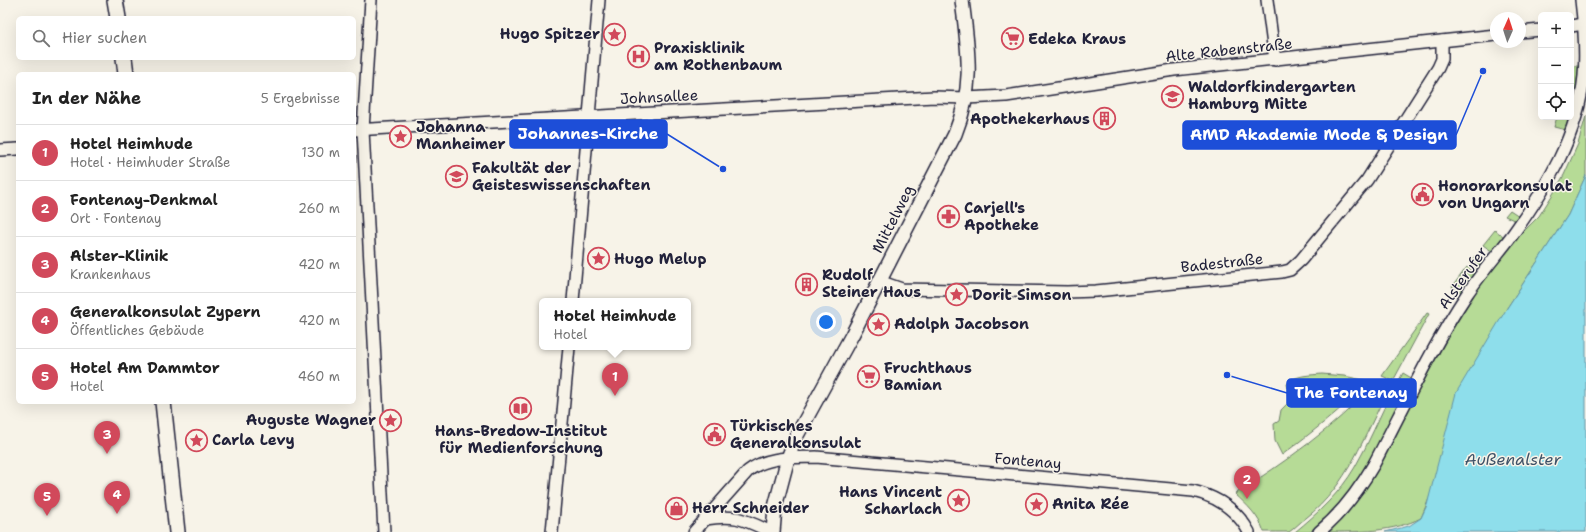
<!DOCTYPE html>
<html lang="de">
<meta charset="utf-8">
<style>
body{margin:0;font-family:"Shantell Sans",sans-serif;background:#f6f6f6;color:#222}
.controls{position:absolute;right:12px;top:12px;display:grid;overflow:hidden;border-radius:6px;box-shadow:0 4px 16px #0002}
.controls button{width:36px;height:36px;display:grid;place-items:center;padding:0;border:0;border-bottom:1px solid #e0e0e0;background:#fff;color:#222;font:20px sans-serif}
.compass{position:absolute;left:1490px;top:12px;width:36px;height:36px;border-radius:50%;background:#fff;box-shadow:0 4px 16px #0002;rotate:3deg}
.you{position:absolute;left:826px;top:322px;width:14px;height:14px;margin:-10px;border:3px solid #fff;border-radius:50%;background:#1a73e8;box-shadow:0 0 0 6px #1a73e833}
.badge{display:grid;place-items:center;width:26px;height:26px;border-radius:50%;background:#d1495b;color:#fff;font-size:13px;font-weight:700}
.pin{position:absolute;translate:-50% -33px;filter:drop-shadow(0 1px 2px #0008)}
.pin::after{content:'';position:absolute;top:21px;width:14px;height:12px;background:inherit;clip-path:polygon(0 0,100% 0,50% 100%)}
.popup{position:absolute;left:539px;top:298px;width:152px;height:52px;box-sizing:border-box;display:grid;place-content:center;border-radius:6px;background:#fff;filter:drop-shadow(0 1px 3px #0005);font-size:13px;white-space:nowrap;color:#767676}
.popup b{font-size:15px;color:#222}
.popup::after{content:'';position:absolute;left:50%;top:100%;margin-left:-8px;border:8px solid transparent;border-top-color:#fff}
.list{margin:0;padding:0;list-style:none}
h2{display:flex;justify-content:space-between;align-items:center;height:52px;margin:0;padding:0 16px;font-size:17px}
h2 small{font-size:13px;font-weight:400;color:#767676}
.list li{display:grid;grid-template-columns:26px 1fr auto;gap:12px;align-items:center;box-sizing:border-box;height:56px;padding:0 16px;border-top:1px solid #e0e0e0}
.list b{display:block;font-size:15px;white-space:nowrap}
.list p{margin:0;font-size:13px;white-space:nowrap;color:#767676}
.list em{font-size:13px;font-style:normal;color:#767676}
.icon{flex:none;width:22px;height:22px;fill:none;stroke:currentColor;stroke-width:2;stroke-linecap:round;stroke-linejoin:round}
.map{position:relative;flex:none;width:1586px;height:532px;overflow:hidden}
.search{position:absolute;background:#fff;box-shadow:0 4px 16px #0002;left:16px;top:16px;width:340px;height:44px;display:flex;align-items:center;gap:10px;box-sizing:border-box;padding:0 14px;border-radius:6px;color:#767676;font-size:15px}
.panel{position:absolute;background:#fff;box-shadow:0 4px 16px #0002;left:16px;top:72px;width:340px;height:332px;border-radius:6px}
.map>svg:first-child{display:block}
</style>
<div class="map">
<svg width="1586" height="532" viewBox="0 0 1586 532">
<rect width="100%" height="100%" fill="#f7f3e8"/>
<filter id="ink" filterUnits="userSpaceOnUse"><feTurbulence type="fractalNoise" baseFrequency=".025" numOctaves="2"/><feDisplacementMap in="SourceGraphic" scale="8" xChannelSelector="R" yChannelSelector="G"/><feConvolveMatrix kernelMatrix="1 2 1 2 8 2 1 2 1" color-interpolation-filters="sRGB"/></filter>
<g filter="url(#ink)">
<g fill="#b6db96" stroke="#6c7e68">
<path d="M1571 66H1579L1575 95 1571 94Z"/>
<path d="M1586 116V175L1568 215 1507 308 1421 518C1393 532 1359 532 1326 532L1374 472 1449 335 1476 291 1515 240 1539 216 1553 194 1564 175 1578 144Z"/>
<path d="M1557 117H1569L1566 130 1554 127Z"/>
<path d="M1510 210 1519 216 1516 221 1505 216Z"/>
<path d="M1495 230 1504 237 1493 252 1483 245Z"/>
<path d="M1475 256 1484 263 1481 268 1476 267 1470 262Z"/>
<path d="M1467 267 1473 271 1474 276 1462 293 1452 287Z"/>
<path d="M1427 313 1429 314 1393 381 1382 376Z"/>
<path d="M1403 373 1413 379 1408 389 1397 384Z"/>
<path d="M1322 374 1344 376 1368 381C1342 410 1312 432 1282 455L1275 441 1274 424 1279 421 1281 410 1290 401 1287 384C1293 375 1312 375 1322 374Z"/>
<path d="M1374 384 1388 390C1364 436 1348 485 1306 518 1300 522 1294 529 1289 532 1282 532 1271 532 1264 532 1259 516 1247 505 1235 494 1285 462 1334 428 1374 384Z"/>
<path d="M1392 392 1403 398C1385 432 1368 469 1343 499 1334 511 1322 522 1310 532H1295C1318 513 1340 493 1355 467 1369 443 1379 417 1392 392Z"/>
</g>
<path fill="#8edeeb" stroke="#6393a5" d="M1586 175V532H1385L1409 526 1421 518 1427 505 1456 393 1507 308 1568 215Z"/>
<g fill="none" stroke-linecap="round" stroke-linejoin="round">
<defs>
<g id="minor">
<path d="M371 0 363 130 384 532"/>
<path d="M1267 0 1275 60"/>
<path d="M1571 26 1583 24"/>
<path d="M1520 32 1541 30"/>
<path d="M354 130 934 97 966 98 1006 96 1174 70 1496 35"/>
<path d="M0 150 18 149"/>
<path d="M879 281 902 289 1067 292 1096 291 1282 272 1290 270 1301 260 1367 180 1438 68 1442 59V41"/>
<path d="M573 301 599 0"/>
<path d="M705 519C736 514 743 519 771 532"/>
<path d="M552 532 569 347"/>
<path d="M694 532 748 471C767 456 792 458 816 457L1193 491C1218 497 1237 510 1249 532"/>
<path d="M1319 532C1342 513 1359 490 1374 464 1404 407 1431 348 1467 294 1481 273 1498 254 1513 234 1547 187 1578 135 1584 76 1586 51 1584 25 1581 0"/>
</g>
<path id="tertiary" d="M773 532 775 507 788 458 796 437 852 335 955 134C975 84 968 51 962 0"/>
<g id="secondary">
<path d="M115 0 118 18"/>
<path d="M124 58 126 74"/>
<path d="M163 402 177 532"/>
</g>
</defs>
<use href="#minor" stroke="#22223b" stroke-width="14"/>
<use href="#tertiary" stroke="#22223b" stroke-width="16"/>
<use href="#secondary" stroke="#22223b" stroke-width="18"/>
<use href="#minor" stroke="#f7f3e8" stroke-width="11"/>
<use href="#tertiary" stroke="#f7f3e8" stroke-width="13"/>
<use href="#secondary" stroke="#f7f3e8" stroke-width="15"/>
</g>
</g>
<defs>
<symbol id="sight-ring" viewBox="-11 -11 22 22"><circle r="9.5" fill="#f7f3e8" stroke="#d1495b" stroke-width="1.5"/><path d="M0-6L1.8-2.2L6-1.7L2.9 1.2L3.7 5.4L0 3.3L-3.7 5.4L-2.9 1.2L-6-1.7L-1.8-2.2Z" fill="#d1495b"/></symbol>
<symbol id="supermarket-ring" viewBox="-11 -11 22 22"><circle r="9.5" fill="#f7f3e8" stroke="#d1495b" stroke-width="1.5"/><path d="M-6-5.5h2.5l.6 2H6L4.5 2H-2.5L-4.4-4H-6ZM-1.5 3.2a1.3 1.3 0 1 0 .1 0ZM3 3.2a1.3 1.3 0 1 0 .1 0Z" fill="#d1495b"/></symbol>
<symbol id="hospital-ring" viewBox="-11 -11 22 22"><circle r="9.5" fill="#f7f3e8" stroke="#d1495b" stroke-width="1.5"/><path d="M-5-5h3v3.5h4V-5h3V5h-3V1.5h-4V5h-3Z" fill="#d1495b"/></symbol>
<symbol id="school-ring" viewBox="-11 -11 22 22"><circle r="9.5" fill="#f7f3e8" stroke="#d1495b" stroke-width="1.5"/><path d="M0-5L7-2L0 1L-7-2ZM-4 1L0 2.5L4 1V4Q0 6-4 4Z" fill="#d1495b"/></symbol>
<symbol id="building-ring" viewBox="-11 -11 22 22"><circle r="9.5" fill="#f7f3e8" stroke="#d1495b" stroke-width="1.5"/><path d="M-4-6H4V6H1V3H-1V6H-4ZM-2.5-4.3h1.7v1.8h-1.7ZM.8-4.3h1.7v1.8H.8ZM-2.5-1h1.7V.8h-1.7ZM.8-1h1.7V.8H.8Z" fill="#d1495b"/></symbol>
<symbol id="university-ring" viewBox="-11 -11 22 22"><circle r="9.5" fill="#f7f3e8" stroke="#d1495b" stroke-width="1.5"/><path d="M0-5L7-2L0 1L-7-2ZM-4 1L0 2.5L4 1V4Q0 6-4 4Z" fill="#d1495b"/></symbol>
<symbol id="civic-ring" viewBox="-11 -11 22 22"><circle r="9.5" fill="#f7f3e8" stroke="#d1495b" stroke-width="1.5"/><path d="M-.6-6.5H3V-4.5H.6V-3L4-1V1h2V6H-6V1h2V-1L-.6-3ZM-1.2 2.5V6h2.4V2.5Z" fill="#d1495b"/></symbol>
<symbol id="pharmacy-ring" viewBox="-11 -11 22 22"><circle r="9.5" fill="#f7f3e8" stroke="#d1495b" stroke-width="1.5"/><path d="M-2-6h4v4h4v4h-4v4h-4v-4h-4v-4h4Z" fill="#d1495b"/></symbol>
<symbol id="library-ring" viewBox="-11 -11 22 22"><circle r="9.5" fill="#f7f3e8" stroke="#d1495b" stroke-width="1.5"/><path d="M-6-4Q-3-5.5-.7-3.5V5Q-3 3-6 4ZM6-4Q3-5.5 .7-3.5V5Q3 3 6 4Z" fill="#d1495b"/></symbol>
<symbol id="shop-ring" viewBox="-11 -11 22 22"><circle r="9.5" fill="#f7f3e8" stroke="#d1495b" stroke-width="1.5"/><path d="M-5-2.5h2.3a2.7 3.5 0 0 1 5.4 0H5L5.5 6h-11ZM-1.5-2.5h3a1.5 2.3 0 0 0-3 0Z" fill="#d1495b"/></symbol>
</defs>
<g fill-rule="evenodd">
<use href="#sight-ring" x="602" y="22" width="25" height="25"/>
<use href="#supermarket-ring" x="1000" y="26" width="25" height="25"/>
<use href="#hospital-ring" x="626" y="44" width="25" height="25"/>
<use href="#school-ring" x="1160" y="84" width="25" height="25"/>
<use href="#building-ring" x="1092" y="106" width="25" height="25"/>
<use href="#sight-ring" x="388" y="124" width="25" height="25"/>
<use href="#university-ring" x="444" y="164" width="25" height="25"/>
<use href="#civic-ring" x="1410" y="182" width="25" height="25"/>
<use href="#pharmacy-ring" x="936" y="204" width="25" height="25"/>
<use href="#sight-ring" x="586" y="246" width="25" height="25"/>
<use href="#building-ring" x="794" y="272" width="25" height="25"/>
<use href="#sight-ring" x="944" y="282" width="25" height="25"/>
<use href="#sight-ring" x="866" y="312" width="25" height="25"/>
<use href="#supermarket-ring" x="856" y="364" width="25" height="25"/>
<use href="#library-ring" x="508" y="396" width="25" height="25"/>
<use href="#sight-ring" x="378" y="408" width="25" height="25"/>
<use href="#civic-ring" x="702" y="422" width="25" height="25"/>
<use href="#sight-ring" x="184" y="428" width="25" height="25"/>
<use href="#sight-ring" x="946" y="488" width="25" height="25"/>
<use href="#sight-ring" x="1024" y="492" width="25" height="25"/>
<use href="#shop-ring" x="664" y="496" width="25" height="25"/>
</g>
<g text-anchor="middle" dominant-baseline="central" stroke-width="3" stroke-linejoin="round" paint-order="stroke">
<g font-size="15" font-weight="bold" fill="#22223b" stroke="#f7f3e8" text-anchor="start">
<text x="600" y="34" text-anchor="end">Hugo Spitzer</text>
<text x="1028" y="39">Edeka Kraus</text>
<text x="654" y="48">Praxisklinik<tspan x="654" dy="17">am Rothenbaum</tspan></text>
<text x="1188" y="87">Waldorfkindergarten<tspan x="1188" dy="17">Hamburg Mitte</tspan></text>
<text x="1090" y="119" text-anchor="end">Apothekerhaus</text>
<text x="416" y="127">Johanna<tspan x="416" dy="17">Manheimer</tspan></text>
<text x="472" y="168">Fakultät der<tspan x="472" dy="17">Geisteswissenschaften</tspan></text>
<text x="1438" y="186">Honorarkonsulat<tspan x="1438" dy="17">von Ungarn</tspan></text>
<text x="964" y="208">Carjell's<tspan x="964" dy="17">Apotheke</tspan></text>
<text x="614" y="259">Hugo Melup</text>
<text x="822" y="275">Rudolf<tspan x="822" dy="17">Steiner Haus</tspan></text>
<text x="972" y="295">Dorit Simson</text>
<text x="894" y="324">Adolph Jacobson</text>
<text x="884" y="368">Fruchthaus<tspan x="884" dy="17">Bamian</tspan></text>
<text x="376" y="420" text-anchor="end">Auguste Wagner</text>
<text x="730" y="426">Türkisches<tspan x="730" dy="17">Generalkonsulat</tspan></text>
<text x="521" y="431" text-anchor="middle">Hans-Bredow-Institut<tspan x="521" dy="17">für Medienforschung</tspan></text>
<text x="212" y="440">Carla Levy</text>
<text x="942" y="492" text-anchor="end">Hans Vincent<tspan x="942" dy="17">Scharlach</tspan></text>
<text x="1052" y="504">Anita Rée</text>
<text x="692" y="508">Herr Schneider</text>
</g>
<g font-size="15" fill="#22223b" stroke="#f7f3e8">
<text transform="translate(1229 50) rotate(-6)">Alte Rabenstraße</text>
<text transform="translate(659 97) rotate(-3)">Johnsallee</text>
<text transform="translate(893 219) rotate(-63)">Mittelweg</text>
<text transform="translate(1222 263) rotate(-6)">Badestraße</text>
<text transform="translate(1463 278) rotate(-55)">Alsterufer</text>
<text transform="translate(1028 461) rotate(5)">Fontenay</text>
</g>
<g font-size="16" font-style="italic" fill="#3d5167" stroke="#f7f3e8">
<text x="1513" y="459">Außenalster</text>
</g>
</g>
<path fill="none" stroke="#1d4ed8" stroke-width="1.5" d="M723 169L667 134M1483 71L1456 135M1227 375L1287 393"/>
<g fill="#1d4ed8" stroke="#f7f3e8" stroke-width="1.5">
<circle cx="723" cy="169" r="4"/>
<circle cx="1483" cy="71" r="4"/>
<circle cx="1227" cy="375" r="4"/>
</g>
<g fill="#1d4ed8" stroke="#1d4ed8" stroke-width="1.5">
<rect x="510" y="120" width="157" height="28" rx="4"/>
<rect x="1183" y="121" width="273" height="28" rx="4"/>
<rect x="1287" y="379" width="129" height="28" rx="4"/>
</g>
<g font-size="16" text-anchor="middle" font-weight="bold" fill="#fff">
<text x="588" y="139">Johannes-Kirche</text>
<text x="1319" y="140">AMD Akademie Mode &amp; Design</text>
<text x="1351" y="398">The Fontenay</text>
</g>
</svg>
<div class="controls">
<button>+</button>
<button>−</button>
<button><svg class="icon" aria-label="locate" viewBox="0 0 24 24"><circle cx="12" cy="12" r="6"/><path d="M12 2v4M12 18v4M2 12h4M18 12h4"/></svg></button>
</div>
<svg class="compass" viewBox="-18 -18 36 36"><path d="M0-13l5 13h-10z" fill="#e53935"/><path d="M0 13l5-13h-10z" fill="#767676"/></svg>
<div class="you"></div>
<div class="pin badge" style="left:615px;top:396px">1</div>
<div class="popup"><b>Hotel Heimhude</b>Hotel</div>
<div class="pin badge" style="left:1247px;top:499px">2</div>
<div class="pin badge" style="left:107px;top:454px">3</div>
<div class="pin badge" style="left:117px;top:514px">4</div>
<div class="pin badge" style="left:47px;top:516px">5</div>
<div class="search"><svg class="icon" aria-label="search" viewBox="0 0 24 24"><circle cx="10" cy="10" r="6"/><path d="M15 15l6 6"/></svg>Hier suchen</div>
<section class="panel">
<h2>In der Nähe<small>5 Ergebnisse</small></h2>
<ul class="list">
<li><span class="badge">1</span><div><b>Hotel Heimhude</b><p>Hotel · Heimhuder Straße</p></div><em>130 m</em></li>
<li><span class="badge">2</span><div><b>Fontenay-Denkmal</b><p>Ort · Fontenay</p></div><em>260 m</em></li>
<li><span class="badge">3</span><div><b>Alster-Klinik</b><p>Krankenhaus</p></div><em>420 m</em></li>
<li><span class="badge">4</span><div><b>Generalkonsulat Zypern</b><p>Öffentliches Gebäude</p></div><em>420 m</em></li>
<li><span class="badge">5</span><div><b>Hotel Am Dammtor</b><p>Hotel</p></div><em>460 m</em></li>
</ul>
</section>
</div>
